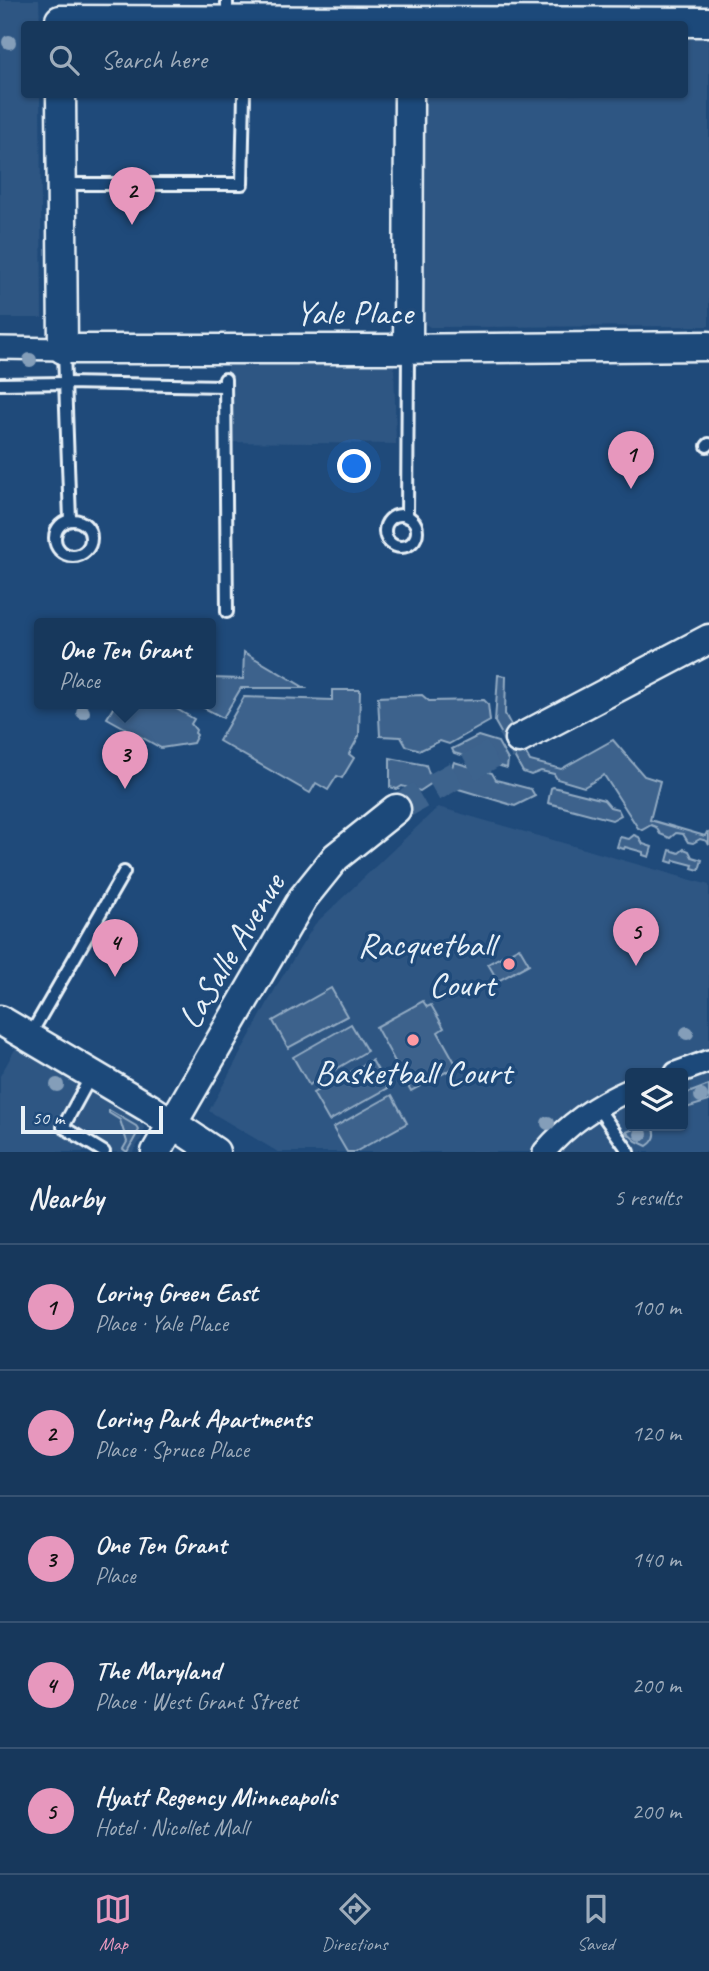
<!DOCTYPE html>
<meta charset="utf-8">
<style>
body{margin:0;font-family:Caveat,sans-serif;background:#244365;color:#f1f3f6}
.controls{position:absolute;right:21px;bottom:21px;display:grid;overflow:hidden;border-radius:7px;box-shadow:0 2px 5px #0004}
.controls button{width:63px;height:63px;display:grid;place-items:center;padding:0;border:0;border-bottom:2px solid #365272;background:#17385c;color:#f1f3f6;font:35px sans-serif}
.scale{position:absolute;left:21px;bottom:18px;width:142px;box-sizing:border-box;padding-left:7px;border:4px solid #e8f1f8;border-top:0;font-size:19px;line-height:24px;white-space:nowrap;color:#e8f1f8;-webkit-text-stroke:5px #1f4a7a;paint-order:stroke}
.you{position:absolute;left:355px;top:467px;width:24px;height:24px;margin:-18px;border:5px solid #fff;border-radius:50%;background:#1a73e8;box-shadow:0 0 0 10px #1a73e833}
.badge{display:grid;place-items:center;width:46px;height:46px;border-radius:50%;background:#e797bd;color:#111;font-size:23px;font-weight:700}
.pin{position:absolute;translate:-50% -58px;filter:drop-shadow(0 2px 4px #0008)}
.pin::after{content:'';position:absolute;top:37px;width:24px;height:21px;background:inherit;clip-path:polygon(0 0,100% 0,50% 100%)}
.popup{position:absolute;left:34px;top:618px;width:182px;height:91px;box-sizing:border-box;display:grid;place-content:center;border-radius:7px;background:#17385c;filter:drop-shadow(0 2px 5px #0005);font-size:23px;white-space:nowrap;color:#9eacbb}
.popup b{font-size:26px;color:#f1f3f6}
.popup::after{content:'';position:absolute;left:50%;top:100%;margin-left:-14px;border:14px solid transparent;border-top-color:#17385c}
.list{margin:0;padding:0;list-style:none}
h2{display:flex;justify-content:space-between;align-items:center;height:91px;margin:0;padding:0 28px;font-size:30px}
h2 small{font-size:23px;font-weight:400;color:#9eacbb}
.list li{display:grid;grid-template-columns:46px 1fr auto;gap:21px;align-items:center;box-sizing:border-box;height:126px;padding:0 28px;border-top:2px solid #365272}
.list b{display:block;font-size:26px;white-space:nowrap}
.list p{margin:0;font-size:23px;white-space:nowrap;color:#9eacbb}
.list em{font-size:23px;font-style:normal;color:#9eacbb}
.icon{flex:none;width:38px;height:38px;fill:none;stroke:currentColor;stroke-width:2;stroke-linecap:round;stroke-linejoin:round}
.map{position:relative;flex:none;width:709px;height:1152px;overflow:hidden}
.search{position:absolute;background:#17385c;box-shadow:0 2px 5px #0004;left:21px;right:21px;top:21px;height:77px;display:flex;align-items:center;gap:18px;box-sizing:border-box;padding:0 24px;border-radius:7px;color:#9eacbb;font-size:26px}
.sheet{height:721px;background:#17385c}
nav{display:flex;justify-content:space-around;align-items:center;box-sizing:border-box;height:98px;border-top:2px solid #365272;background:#17385c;font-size:19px;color:#9eacbb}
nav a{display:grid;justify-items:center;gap:4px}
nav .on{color:#e797bd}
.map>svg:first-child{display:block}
</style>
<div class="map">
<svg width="709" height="1152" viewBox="0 0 709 1152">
<rect width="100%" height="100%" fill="#1f4a7a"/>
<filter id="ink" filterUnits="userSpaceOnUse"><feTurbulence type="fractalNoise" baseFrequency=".0143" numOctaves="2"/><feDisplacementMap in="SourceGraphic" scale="14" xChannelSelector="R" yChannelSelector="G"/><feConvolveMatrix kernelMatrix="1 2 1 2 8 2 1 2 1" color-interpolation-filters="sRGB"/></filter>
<g filter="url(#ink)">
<g fill="#2e5683" fill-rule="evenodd">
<path d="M0 0H39L40 24H24V94L40 95 42 318H0Z"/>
<path d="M709 34V326L430 327 425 324 421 316 424 95 684 94 685 35Z"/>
<path d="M227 360 394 365 396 444 227 442Z"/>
<path d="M438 807 709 885V1152H278L209 1111 279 982 315 924ZM630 1073H683V1126H630Z"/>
<path d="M17 1046 141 1119 144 1128 143 1136 133 1152H0V1076Z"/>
</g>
<g fill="#3c628c" stroke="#92aac2" stroke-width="2">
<path d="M244 652 305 688H241L223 718 195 703H211V678L243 679Z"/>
<path d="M498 675 506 676 505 714 530 761 561 769 613 740 644 776 660 781 650 820 705 836 707 832 709 833V845L707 841 700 839 693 843 688 842 683 834 676 833 670 838 660 834 656 827 651 825 642 830 638 828 604 775 584 787 557 779 554 774 541 771 531 775 523 772 495 722Z"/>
<path d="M332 690H360L359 736 349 754 354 758 342 778 337 776 328 790 316 783 310 793 219 741 244 697 332 700Z"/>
<path d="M422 695 429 701 484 700 488 704 490 721 449 744 440 741 421 750 406 746 401 737 380 736 378 697Z"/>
<path d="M116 703H135L138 705 140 703H166L194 719 191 724 196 730 195 733 197 735 193 743 161 748 107 718Z"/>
<path d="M478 736 498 742 508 760 507 768 454 753 452 749Z"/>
<path d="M390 758 426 765 432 783 420 791 402 786 397 789 390 787Z"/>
<path d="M454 762 492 773 496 780 531 789 535 796 515 806 452 787 455 777 451 770Z"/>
<path d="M553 787 604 800 610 807 618 809 621 815 612 820 548 803 551 788Z"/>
<path d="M634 835 639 837 643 844 652 847 649 857 643 855V852L625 847 624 849 617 847 620 837 629 839Z"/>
<path d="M684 849 689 851 692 857 702 860 699 870 692 868 693 865 674 860 673 863 667 861 670 850 679 853Z"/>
<path d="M519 947 529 964 498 981 488 964Z"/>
<path d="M331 988 347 1016 288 1048 273 1021Z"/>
<path d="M423 1001 427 1007 431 1005 444 1028 438 1032 457 1066 411 1091 376 1027Z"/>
<path d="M351 1024 367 1051 309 1085 293 1057Z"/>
<path d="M372 1060 388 1088 329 1121 313 1093Z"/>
<path d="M709 1085V1101L683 1109V1095Z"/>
<path d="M392 1095 407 1123 355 1152H347L333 1128Z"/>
<path d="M109 1110 136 1126 139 1130 127 1152 123 1149 127 1142 120 1120 109 1113Z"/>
<path d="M639 1127 654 1129C657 1136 653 1142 647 1146L636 1141 626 1132Z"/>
</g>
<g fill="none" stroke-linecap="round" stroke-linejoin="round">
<path stroke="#3d638d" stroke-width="28" stroke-dasharray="28 14" stroke-linecap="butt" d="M396 809 519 739"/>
<defs>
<g id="lane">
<path d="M227 20V0"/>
<path d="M62 184H242L244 94"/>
<path d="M64 352 70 520"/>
<path d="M225 379 227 612"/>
<path d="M0 384 65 383 225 386"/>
<path d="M707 446 709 444"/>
<circle cx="401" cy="531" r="16"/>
<path d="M407 517 408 352"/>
<circle cx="73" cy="538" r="18"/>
<path d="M29 1037 124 872"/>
<path d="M91 1076 63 1127 104 1152"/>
<path d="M597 1107 629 1152"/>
</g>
<g id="street">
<path d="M0 348 63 349"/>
<path d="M676 1073 709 1061"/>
<path d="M544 1152C568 1124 597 1104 630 1090"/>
</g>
<g id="secondary">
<path d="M60 20 709 22"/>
<path d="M61 94 63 349H388L709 346"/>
<path d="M408 349 409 94"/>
<path d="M519 739 709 639"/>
<path d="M0 1020 149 1108 215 1152"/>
<path d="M156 1152 303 898 336 857 396 809"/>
</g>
</defs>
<use href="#lane" stroke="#e8f1f8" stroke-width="16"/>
<use href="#street" stroke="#e8f1f8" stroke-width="26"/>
<use href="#secondary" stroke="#e8f1f8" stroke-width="33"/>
<use href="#lane" stroke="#1f4a7a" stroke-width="10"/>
<use href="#street" stroke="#1f4a7a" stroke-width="21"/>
<use href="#secondary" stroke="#1f4a7a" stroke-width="28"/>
</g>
<g fill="#849eb9">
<circle cx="9" cy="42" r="7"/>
<circle cx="30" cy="360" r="7"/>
<circle cx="83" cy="712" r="7"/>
<circle cx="687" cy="1033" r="7"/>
<circle cx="57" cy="1085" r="7"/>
<circle cx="701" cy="1096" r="7"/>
<circle cx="548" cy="1123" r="7"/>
<circle cx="641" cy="1134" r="7"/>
</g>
</g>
<g fill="#ff9aa2" stroke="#1f4a7a" stroke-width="2.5">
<circle cx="509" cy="964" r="7"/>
<circle cx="413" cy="1040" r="7"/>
</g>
<g text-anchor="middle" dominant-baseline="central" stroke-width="7" stroke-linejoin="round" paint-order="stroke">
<g font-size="35" fill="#e8f1f8" stroke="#1f4a7a">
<text x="354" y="312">Yale Place</text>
<text transform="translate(231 951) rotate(-59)">LaSalle Avenue</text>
</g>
<g font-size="35" fill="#e8f1f8" stroke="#1f4a7a" text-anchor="end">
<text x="495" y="944">Racquetball<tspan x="495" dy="40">Court</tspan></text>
<text x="413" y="1072" text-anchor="middle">Basketball Court</text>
</g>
</g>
</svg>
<div class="controls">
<button><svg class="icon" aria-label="layers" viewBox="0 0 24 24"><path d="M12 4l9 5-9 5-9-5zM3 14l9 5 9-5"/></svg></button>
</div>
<div class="scale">50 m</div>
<div class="you"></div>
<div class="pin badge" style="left:631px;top:489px">1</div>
<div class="pin badge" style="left:132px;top:225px">2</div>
<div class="pin badge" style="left:125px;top:789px">3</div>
<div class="popup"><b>One Ten Grant</b>Place</div>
<div class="pin badge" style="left:115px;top:977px">4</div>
<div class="pin badge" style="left:636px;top:966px">5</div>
<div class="search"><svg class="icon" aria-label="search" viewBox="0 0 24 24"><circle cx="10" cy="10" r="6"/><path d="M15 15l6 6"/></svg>Search here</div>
</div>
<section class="sheet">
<h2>Nearby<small>5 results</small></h2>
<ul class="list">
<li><span class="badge">1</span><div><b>Loring Green East</b><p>Place · Yale Place</p></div><em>100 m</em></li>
<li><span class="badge">2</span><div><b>Loring Park Apartments</b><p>Place · Spruce Place</p></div><em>120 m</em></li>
<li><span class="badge">3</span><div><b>One Ten Grant</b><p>Place</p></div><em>140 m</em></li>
<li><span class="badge">4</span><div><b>The Maryland</b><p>Place · West Grant Street</p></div><em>200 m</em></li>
<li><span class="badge">5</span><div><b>Hyatt Regency Minneapolis</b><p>Hotel · Nicollet Mall</p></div><em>200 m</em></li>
</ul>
</section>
<nav>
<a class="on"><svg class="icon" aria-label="map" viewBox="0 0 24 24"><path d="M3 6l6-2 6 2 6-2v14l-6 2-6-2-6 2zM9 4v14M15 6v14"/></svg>Map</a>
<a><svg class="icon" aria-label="directions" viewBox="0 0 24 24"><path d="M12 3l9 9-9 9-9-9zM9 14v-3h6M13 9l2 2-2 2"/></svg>Directions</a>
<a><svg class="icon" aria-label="saved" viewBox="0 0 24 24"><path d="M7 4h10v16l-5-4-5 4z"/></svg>Saved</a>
</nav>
